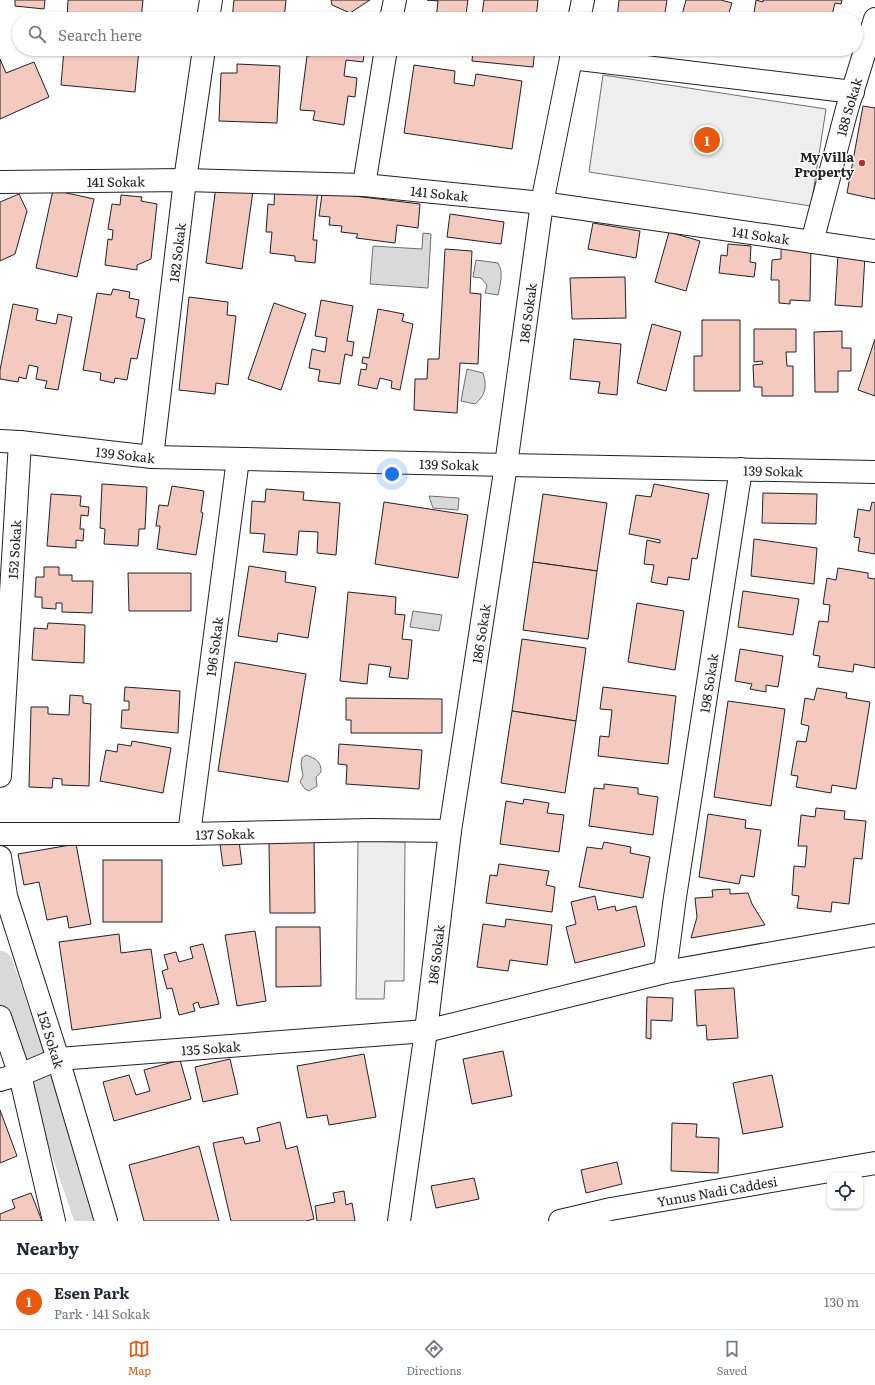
<!DOCTYPE html>
<meta charset="utf-8">
<style>
body{margin:0;font-family:Literata,serif;background:#f6f6f7;color:#1f2937}
.controls{position:absolute;right:12px;bottom:12px;display:grid;overflow:hidden;border-radius:8px;box-shadow:0 1px 3px #0004}
.controls button{width:36px;height:36px;display:grid;place-items:center;padding:0;border:0;border-bottom:1px solid #e0e1e3;background:#fff;color:#1f2937;font:20px sans-serif}
.you{position:absolute;left:392px;top:474px;width:14px;height:14px;margin:-10px;border:3px solid #fff;border-radius:50%;background:#1a73e8;box-shadow:0 0 0 6px #1a73e833}
.badge{display:grid;place-items:center;width:26px;height:26px;border-radius:50%;background:#ea580c;color:#fff;font-size:13px;font-weight:700}
.pin{position:absolute;translate:-50% -50%;border:2px solid #fff;box-shadow:0 1px 4px #0006}
.list{margin:0;padding:0;list-style:none}
h2{display:flex;justify-content:space-between;align-items:center;height:52px;margin:0;padding:0 16px;font-size:17px}
h2 small{font-size:13px;font-weight:400;color:#747a83}
.list li{display:grid;grid-template-columns:26px 1fr auto;gap:12px;align-items:center;box-sizing:border-box;height:56px;padding:0 16px;border-top:1px solid #e0e1e3}
.list b{display:block;font-size:15px;white-space:nowrap}
.list p{margin:0;font-size:13px;white-space:nowrap;color:#747a83}
.list em{font-size:13px;font-style:normal;color:#747a83}
.icon{flex:none;width:22px;height:22px;fill:none;stroke:currentColor;stroke-width:2;stroke-linecap:round;stroke-linejoin:round}
.map{position:relative;flex:none;width:875px;height:1221px;overflow:hidden}
.search{position:absolute;background:#fff;box-shadow:0 1px 3px #0004;left:12px;right:12px;top:12px;height:44px;display:flex;align-items:center;gap:10px;box-sizing:border-box;padding:0 14px;border-radius:22px;color:#747a83;font-size:15px}
.sheet{height:108px;background:#fff}
nav{display:flex;justify-content:space-around;align-items:center;box-sizing:border-box;height:56px;border-top:1px solid #e0e1e3;background:#fff;font-size:11px;color:#747a83}
nav a{display:grid;justify-items:center;gap:2px}
nav .on{color:#ea580c}
.map>svg:first-child{display:block}
</style>
<div class="map">
<svg width="875" height="1221" viewBox="0 0 875 1221">
<rect width="100%" height="100%" fill="#fff"/>
<path fill="#eee" stroke="#6f6f6f" d="M603 75 826 109 811 206 589 172Z"/>
<path fill="#ededed" stroke="#6f6f6f" d="M358 841 405 842 404 981H385L384 999H356Z"/>
<g fill="#d9d9d9" stroke="#6f6f6f">
<path d="M423 233 431 234 428 288 370 284 373 246 422 249Z"/>
<path d="M476 260 498 263C504 272 500 285 498 295L485 293 487 285 481 278 473 277Z"/>
<path d="M467 369 483 373C487 386 486 395 475 404L461 401Z"/>
<path d="M429 496 459 498 458 510 433 508Z"/>
<path d="M413 611 442 615 439 631 410 627Z"/>
<path d="M306 755C315 758 322 762 321 772L316 777 317 786 309 791 305 789 300 782 303 776 301 764 302 758Z"/>
</g>
<g fill="none" stroke-linecap="round" stroke-linejoin="round">
<path stroke="#d9d9d9" stroke-width="26" d="M0 964 88 1221"/>
</g>
<g fill="#f3c9c0" stroke="#222">
<path d="M15 0H45L44 9 15 6Z"/>
<path d="M68 0H143L141 19H67Z"/>
<path d="M234 0H286L284 19H232Z"/>
<path d="M331 0H370L350 13 332 5Z"/>
<path d="M427 0H468L466 14 453 13V19H436L438 1Z"/>
<path d="M484 0H538L536 19H512L482 15Z"/>
<path d="M619 0H667L664 19H617Z"/>
<path d="M686 0H721L732 3 727 19H681Z"/>
<path d="M756 0 763 2V0H842L841 4 835 3 832 15 837 16V19H753Z"/>
<path d="M64 49H139L135 92 61 85Z"/>
<path d="M315 49H365L363 62 346 60 344 76 357 78 355 97 348 96 344 125 313 120 315 111 300 110 307 56 315 55Z"/>
<path d="M473 49H535L533 67 472 61Z"/>
<path d="M0 59 6 73 34 62 49 97 0 119Z"/>
<path d="M237 64 280 66 277 123 219 121 221 73H237Z"/>
<path d="M414 65 455 71 454 83 474 86 476 74 522 81 512 149 404 133Z"/>
<path d="M863 106 875 108V199L847 193Z"/>
<path d="M275 184 318 188 313 240H317L315 263 295 261V256L270 253 272 232H266L268 204 274 205Z"/>
<path d="M216 186 253 191 242 269 206 263Z"/>
<path d="M323 187 346 195 420 204 418 228 397 225 395 243 356 238 358 234 341 232 342 226 329 225 330 217 319 216Z"/>
<path d="M53 190 94 199 77 277 36 268Z"/>
<path d="M19 194 27 211 15 254 0 261V202Z"/>
<path d="M121 195 142 197 141 201 157 204 151 259 137 265V270L105 265 108 239 112 240 113 230 108 229 112 204 120 205Z"/>
<path d="M450 214 504 222 501 244 447 237Z"/>
<path d="M593 223 640 231 636 258 588 249Z"/>
<path d="M669 232 700 241 686 291 655 282Z"/>
<path d="M781 243 811 244 810 301 790 300V304L779 303V280H771L772 260 781 259Z"/>
<path d="M728 244 751 246 750 262 756 263 754 277 719 273 721 255 727 256Z"/>
<path d="M445 249 472 251 470 293 481 294 478 364 460 363 457 413 414 410 415 379H427L428 359H439Z"/>
<path d="M838 254 865 256 862 307 835 305Z"/>
<path d="M625 277 626 318 572 319 570 278Z"/>
<path d="M113 289 130 292 129 298 139 300 136 317 145 319 137 359 131 358 127 380 115 378 114 383 100 380 101 373 83 370 97 293 111 295Z"/>
<path d="M189 297 228 302 227 315 236 316 228 385 216 383 215 394 179 390Z"/>
<path d="M321 300 353 306 347 341 354 342 352 356 345 354 340 384 318 381 320 370 309 368 312 349 325 352 327 338 315 336Z"/>
<path d="M274 303 306 314 281 390 248 379Z"/>
<path d="M13 304 38 309 36 320 56 324 58 314 72 317 58 390 45 388 47 381 36 379 38 367 29 365 26 379 19 377 18 382 0 379V370Z"/>
<path d="M378 309 404 314 402 321 413 324 400 390 391 388 392 381 380 378 377 389 358 385 361 369 366 370 367 364 362 363 363 357 369 358Z"/>
<path d="M702 320H740V391H694V356H702Z"/>
<path d="M652 324 681 332 666 391 637 383Z"/>
<path d="M754 329H796V352H786L787 366H793V396H762V387H754L753 365 763 364 762 361 754 362Z"/>
<path d="M842 331V348H851V371H838V392H815L814 332Z"/>
<path d="M574 339 621 344 617 395 598 393 600 382 570 379Z"/>
<path d="M875 339V396L858 390Z"/>
<path d="M102 484 147 487 145 529H139L138 546 104 544 105 529 100 528Z"/>
<path d="M654 484 709 494 697 559 692 558 689 580 668 577 667 585 651 582 654 565 644 564 647 540 660 543V540L629 534 636 495 651 497Z"/>
<path d="M172 486 204 491 201 512 203 513 196 555 157 549 160 526H156L159 505 168 506Z"/>
<path d="M266 489 304 492 303 500 340 503 336 555 317 553 318 532 299 531 297 555 263 552 265 534 250 533 252 501 265 502Z"/>
<path d="M763 493 817 494 816 524 762 523Z"/>
<path d="M51 494 81 496 80 506 89 507 88 516 81 515 80 529H84L83 541 76 540V548L47 546Z"/>
<path d="M543 494 607 503 597 571 533 562Z"/>
<path d="M384 502 468 515 458 578 375 564Z"/>
<path d="M872 502 875 503V554L858 551 860 538 854 537 858 509 870 511Z"/>
<path d="M754 539 817 548 814 584 751 576Z"/>
<path d="M533 562 597 571 588 639 523 630Z"/>
<path d="M249 566 286 572 285 582 316 587 308 638 278 633 277 642 238 636Z"/>
<path d="M44 567H59V575H72V581H93L92 613 62 612V603H56V609L42 608V597H35L36 577H44Z"/>
<path d="M838 568 868 573V578L875 579V668L854 664 853 672 818 667 820 656 813 655 819 621 828 622 830 605 823 604 827 578 836 580Z"/>
<path d="M128 573H191V611H129Z"/>
<path d="M743 591 799 599 793 635 738 627Z"/>
<path d="M348 592 396 597 395 614 405 615 402 639 412 640 408 679 389 677 391 667 369 664 367 684 340 681Z"/>
<path d="M637 603 684 611 675 670 628 662Z"/>
<path d="M48 623 85 625 84 663 32 660 34 628 47 629Z"/>
<path d="M522 639 586 648 576 721 512 711Z"/>
<path d="M740 649 783 656 778 687 766 685V692L750 689 752 684 735 681Z"/>
<path d="M235 662 306 674 288 782 218 771Z"/>
<path d="M125 687 180 691 178 733 121 728 122 710H129V701H124Z"/>
<path d="M603 687 676 696 668 764 598 756 600 736 609 737 612 710 600 709Z"/>
<path d="M817 688 847 693 846 698 870 702 856 789 832 785 831 793 796 787 798 776 791 775 797 741 806 742 809 726 801 724 805 698 814 700Z"/>
<path d="M70 695 83 696V703L91 704 89 786 62 785V779L53 778 52 788 29 787 31 707H48V714L69 715Z"/>
<path d="M346 698 442 699V733H351V720H346Z"/>
<path d="M728 701 785 709 771 806 714 797Z"/>
<path d="M512 711 576 721 565 793 501 783Z"/>
<path d="M132 741 171 748 163 793 100 781 106 750 117 752 118 744 131 746Z"/>
<path d="M339 744 422 750 419 789 346 784 347 765 338 764Z"/>
<path d="M604 784 638 788V794L658 797 653 835 589 826 594 788 604 789Z"/>
<path d="M524 799 549 803 547 813 564 815 559 852 500 844 506 801 523 804Z"/>
<path d="M816 808 845 811 844 819 866 821 862 859 854 858 849 904 832 902 831 912 797 908 799 896 792 895 794 866 805 867 807 846H798L801 815 815 817Z"/>
<path d="M708 814 746 820 745 828 761 830 754 877 741 875 739 884 699 877Z"/>
<path d="M269 840H314L315 913H270Z"/>
<path d="M239 841 242 864 223 866 220 844Z"/>
<path d="M604 842 631 847 630 853 650 857 643 898 579 887 587 847 602 849Z"/>
<path d="M76 844 91 924 69 928 67 916 47 920 39 882 24 885 18 854Z"/>
<rect x="103" y="860" width="59" height="62"/>
<path d="M499 864 549 871 546 885 555 887 552 912 486 903 490 875 497 876Z"/>
<path d="M730 889V894L748 893 752 904 765 925 691 938 697 917 695 898 713 897 712 890Z"/>
<path d="M595 896 598 910 615 906 616 911 636 906 645 946 575 963 566 927 576 924 571 902Z"/>
<path d="M506 919 552 925 547 965 510 960 508 971 477 967 483 924 505 927Z"/>
<path d="M276 927H320L321 986 276 987Z"/>
<path d="M255 931 266 1001 237 1006 225 935Z"/>
<path d="M119 934 121 953 151 949 161 1018 72 1030 59 942Z"/>
<path d="M203 944 219 1004 200 1008 198 1002 193 1004 195 1011 179 1015 172 988 167 989 162 971 168 969 164 955 176 952 179 962 193 958 190 947Z"/>
<path d="M734 988 738 1038 707 1040 706 1025 697 1026 695 990Z"/>
<path d="M647 997 673 998 672 1021 651 1020V1039L646 1038Z"/>
<path d="M503 1051 512 1096 472 1104 463 1059Z"/>
<path d="M364 1054 376 1117 329 1125 327 1115 307 1118 297 1066Z"/>
<path d="M230 1059 238 1094 203 1102 195 1067Z"/>
<path d="M180 1060 191 1099 114 1121 103 1082 129 1075 136 1095 150 1091 144 1070Z"/>
<path d="M772 1075 783 1127 743 1134 733 1083Z"/>
<path d="M0 1110 17 1156 0 1163Z"/>
<path d="M280 1122 286 1149 297 1146 314 1219 306 1221H231L213 1143 243 1137 245 1144 260 1141 257 1128Z"/>
<path d="M672 1123 697 1124 696 1137 719 1138 718 1173 671 1171Z"/>
<path d="M199 1146 219 1221H144L129 1165Z"/>
<path d="M617 1162 622 1184 586 1193 581 1170Z"/>
<path d="M474 1178 479 1199 436 1208 431 1186Z"/>
<path d="M344 1191 346 1205 352 1203 355 1221H317L315 1206 335 1202 333 1193Z"/>
<path d="M31 1193 42 1221H0V1214L15 1208 12 1200Z"/>
</g>
<g fill="none" stroke-linecap="round" stroke-linejoin="round">
<defs>
<g id="street">
<path d="M208 19 211 0"/>
<path d="M391 19 395 0"/>
<path d="M579 19 583 0"/>
<path d="M571 58 853 92"/>
<path id="s1" d="M0 182 185 180 364 185 542 203 875 251"/>
<path d="M364 185 386 49"/>
<path id="s2" d="M812 242 847 109 875 19"/>
<path id="s3" d="M0 441 20 442 152 457 506 465 875 472"/>
<path id="s4" d="M152 457 185 180 204 49"/>
<path id="s5" d="M0 776 20 442"/>
<path id="s6" d="M0 834H189L371 830 450 831"/>
<path id="s7" d="M189 834 238 459"/>
<path id="s8" d="M0 857 6 896 58 1059 106 1221"/>
<path id="s9" d="M665 972 675 897 741 469"/>
<path d="M0 1017 20 1075 54 1221"/>
<path id="s10" d="M0 1080 27 1072 58 1059 426 1031 665 972 875 935"/>
<path id="s11" d="M399 1221 426 1031 450 831 506 465 542 203 573 49"/>
</g>
<g id="secondary">
<path id="s12" d="M560 1221 611 1209 875 1163"/>
</g>
</defs>
<use href="#street" stroke="#222" stroke-width="24"/>
<use href="#secondary" stroke="#222" stroke-width="24"/>
<use href="#street" stroke="#fff" stroke-width="22"/>
<use href="#secondary" stroke="#fff" stroke-width="22"/>
</g>
<circle fill="#c62828" stroke="#fff" stroke-width="1.5" cx="862" cy="163" r="4"/>
<g text-anchor="middle" dominant-baseline="central" stroke-width="3" stroke-linejoin="round" paint-order="stroke">
<g font-size="13" fill="#222" stroke="#fff">
<text stroke="none"><textPath href="#s2" startOffset="140">188 Sokak</textPath></text>
<text stroke="none"><textPath href="#s1" startOffset="116">141 Sokak</textPath></text>
<text stroke="none"><textPath href="#s1" startOffset="440">141 Sokak</textPath></text>
<text stroke="none"><textPath href="#s1" startOffset="764">141 Sokak</textPath></text>
<text stroke="none"><textPath href="#s4" startOffset="206">182 Sokak</textPath></text>
<text stroke="none"><textPath href="#s11" startOffset="917">186 Sokak</textPath></text>
<text stroke="none"><textPath href="#s3" startOffset="126">139 Sokak</textPath></text>
<text stroke="none"><textPath href="#s3" startOffset="450">139 Sokak</textPath></text>
<text stroke="none"><textPath href="#s3" startOffset="774">139 Sokak</textPath></text>
<text stroke="none"><textPath href="#s5" startOffset="227">152 Sokak</textPath></text>
<text stroke="none"><textPath href="#s11" startOffset="593">186 Sokak</textPath></text>
<text stroke="none"><textPath href="#s7" startOffset="189">196 Sokak</textPath></text>
<text stroke="none"><textPath href="#s9" startOffset="292">198 Sokak</textPath></text>
<text stroke="none"><textPath href="#s6" startOffset="225">137 Sokak</textPath></text>
<text stroke="none"><textPath href="#s11" startOffset="269">186 Sokak</textPath></text>
<text stroke="none"><textPath href="#s8" startOffset="190">152 Sokak</textPath></text>
<text stroke="none"><textPath href="#s10" startOffset="215">135 Sokak</textPath></text>
<text stroke="none"><textPath href="#s12" startOffset="160">Yunus Nadi Caddesi</textPath></text>
</g>
<g font-size="13" font-weight="bold" fill="#222" stroke="#fff" text-anchor="end">
<text x="854" y="156">My Villa<tspan x="854" dy="15">Property</tspan></text>
</g>
</g>
</svg>
<div class="controls">
<button><svg class="icon" aria-label="locate" viewBox="0 0 24 24"><circle cx="12" cy="12" r="6"/><path d="M12 2v4M12 18v4M2 12h4M18 12h4"/></svg></button>
</div>
<div class="you"></div>
<div class="pin badge" style="left:707px;top:140px">1</div>
<div class="search"><svg class="icon" aria-label="search" viewBox="0 0 24 24"><circle cx="10" cy="10" r="6"/><path d="M15 15l6 6"/></svg>Search here</div>
</div>
<section class="sheet">
<h2>Nearby<small></small></h2>
<ul class="list">
<li><span class="badge">1</span><div><b>Esen Park</b><p>Park · 141 Sokak</p></div><em>130 m</em></li>
</ul>
</section>
<nav>
<a class="on"><svg class="icon" aria-label="map" viewBox="0 0 24 24"><path d="M3 6l6-2 6 2 6-2v14l-6 2-6-2-6 2zM9 4v14M15 6v14"/></svg>Map</a>
<a><svg class="icon" aria-label="directions" viewBox="0 0 24 24"><path d="M12 3l9 9-9 9-9-9zM9 14v-3h6M13 9l2 2-2 2"/></svg>Directions</a>
<a><svg class="icon" aria-label="saved" viewBox="0 0 24 24"><path d="M7 4h10v16l-5-4-5 4z"/></svg>Saved</a>
</nav>
